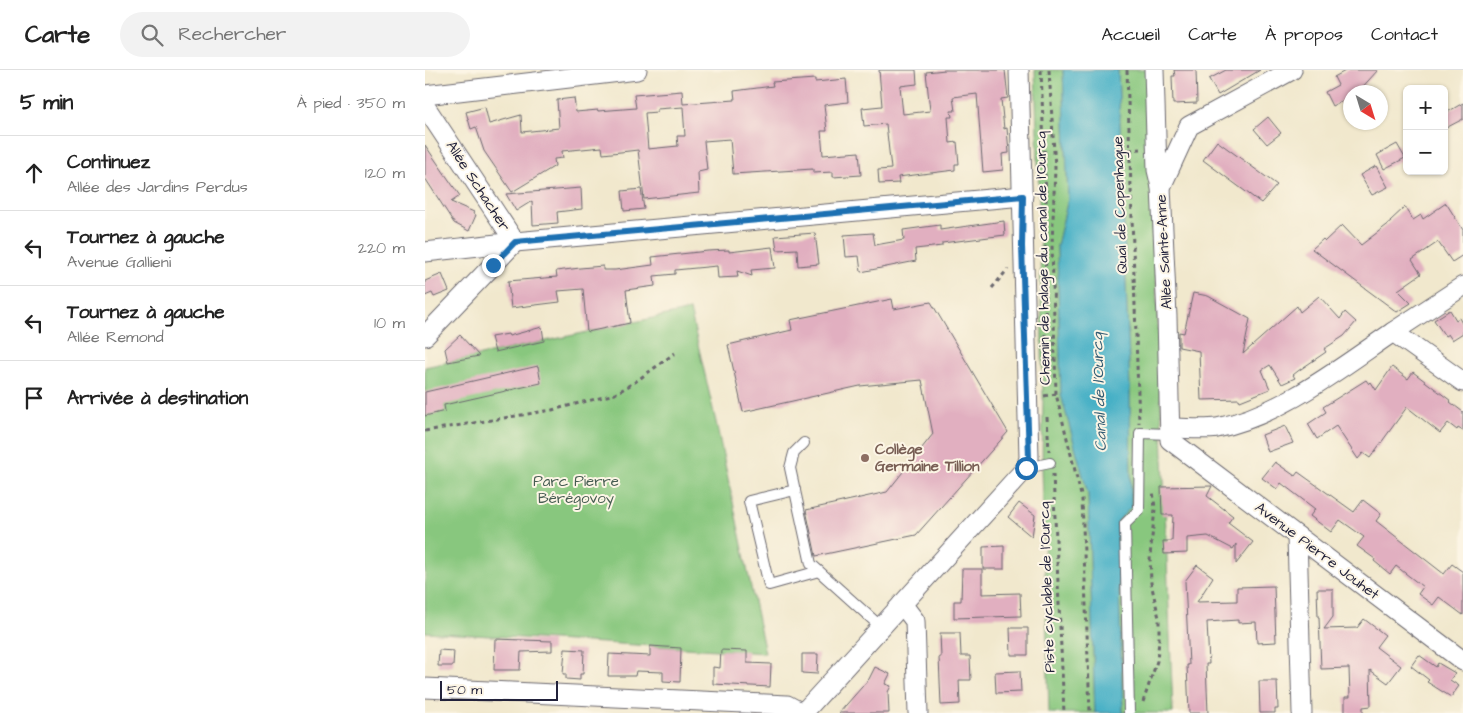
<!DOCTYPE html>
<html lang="fr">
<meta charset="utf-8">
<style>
body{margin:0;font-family:"Architects Daughter",sans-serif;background:#f2f2f2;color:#222}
.controls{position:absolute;right:15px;top:15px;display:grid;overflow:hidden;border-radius:8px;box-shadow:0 1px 4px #0004}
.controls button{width:45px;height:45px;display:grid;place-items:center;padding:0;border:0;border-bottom:1px solid #e0e0e0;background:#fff;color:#222;font:25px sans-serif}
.compass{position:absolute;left:918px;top:15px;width:45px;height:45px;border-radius:50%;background:#fff;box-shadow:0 1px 4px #0004;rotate:142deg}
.scale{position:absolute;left:15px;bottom:12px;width:118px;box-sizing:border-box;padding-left:5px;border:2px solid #22223b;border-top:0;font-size:14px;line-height:18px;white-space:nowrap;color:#22223b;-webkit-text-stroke:4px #fcf5e5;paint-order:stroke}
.stop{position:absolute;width:15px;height:15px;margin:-11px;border:4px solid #1f6fb2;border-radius:50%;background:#fff}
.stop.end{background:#1f6fb2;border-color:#fff;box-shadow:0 1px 5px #0008}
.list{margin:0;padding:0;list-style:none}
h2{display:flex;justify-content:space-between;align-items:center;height:65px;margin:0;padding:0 20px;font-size:21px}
h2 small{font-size:16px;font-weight:400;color:#767676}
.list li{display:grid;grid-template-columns:32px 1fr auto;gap:15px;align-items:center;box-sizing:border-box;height:75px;padding:0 20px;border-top:1px solid #e0e0e0}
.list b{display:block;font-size:19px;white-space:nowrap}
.list p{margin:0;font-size:16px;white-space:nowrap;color:#767676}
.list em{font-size:16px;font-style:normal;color:#767676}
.icon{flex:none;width:28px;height:28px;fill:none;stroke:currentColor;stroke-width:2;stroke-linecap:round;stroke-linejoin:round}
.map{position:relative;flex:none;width:1038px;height:643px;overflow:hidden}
header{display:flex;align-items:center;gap:30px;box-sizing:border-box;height:70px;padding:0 25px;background:#fff;border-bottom:1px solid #e0e0e0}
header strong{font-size:24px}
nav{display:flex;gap:28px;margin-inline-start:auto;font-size:18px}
.search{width:350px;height:45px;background:#f2f2f2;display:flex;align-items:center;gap:12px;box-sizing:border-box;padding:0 18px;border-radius:28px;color:#767676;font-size:19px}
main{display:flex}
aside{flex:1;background:#fff}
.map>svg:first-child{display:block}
</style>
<header>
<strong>Carte</strong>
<div class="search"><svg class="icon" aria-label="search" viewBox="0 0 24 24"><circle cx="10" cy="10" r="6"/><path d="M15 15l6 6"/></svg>Rechercher</div>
<nav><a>Accueil</a><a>Carte</a><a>À propos</a><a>Contact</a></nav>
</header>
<main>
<aside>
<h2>5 min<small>À pied · 350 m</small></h2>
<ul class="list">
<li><svg class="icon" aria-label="ahead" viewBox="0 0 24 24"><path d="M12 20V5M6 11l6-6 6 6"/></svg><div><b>Continuez</b><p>Allée des Jardins Perdus</p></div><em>120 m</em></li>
<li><svg class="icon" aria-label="left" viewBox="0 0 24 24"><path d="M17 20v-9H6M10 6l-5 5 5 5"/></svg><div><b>Tournez à gauche</b><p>Avenue Gallieni</p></div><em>220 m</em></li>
<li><svg class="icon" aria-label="left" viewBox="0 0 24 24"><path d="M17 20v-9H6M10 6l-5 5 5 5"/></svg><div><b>Tournez à gauche</b><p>Allée Remond</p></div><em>10 m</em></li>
<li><svg class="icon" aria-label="arrive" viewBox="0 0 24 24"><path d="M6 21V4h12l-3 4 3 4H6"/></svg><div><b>Arrivée à destination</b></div></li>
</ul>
</aside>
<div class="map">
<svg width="1038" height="643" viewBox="0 0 1038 643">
<rect width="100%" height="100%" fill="#fcf5e5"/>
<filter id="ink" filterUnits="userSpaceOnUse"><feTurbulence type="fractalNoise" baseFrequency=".02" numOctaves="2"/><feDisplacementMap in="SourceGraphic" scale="10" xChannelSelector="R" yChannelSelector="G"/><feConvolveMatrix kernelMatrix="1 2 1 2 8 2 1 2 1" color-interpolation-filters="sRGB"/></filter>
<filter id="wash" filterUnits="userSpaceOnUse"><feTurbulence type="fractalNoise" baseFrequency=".0096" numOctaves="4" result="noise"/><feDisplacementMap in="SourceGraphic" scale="20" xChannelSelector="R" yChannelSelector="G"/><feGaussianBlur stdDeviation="1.12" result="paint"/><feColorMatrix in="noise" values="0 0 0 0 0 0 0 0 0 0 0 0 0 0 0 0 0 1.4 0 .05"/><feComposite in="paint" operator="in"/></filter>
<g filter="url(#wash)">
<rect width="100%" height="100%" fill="#f1e8cd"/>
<g fill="#88c77e" stroke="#55745c">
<path d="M610 0H638L643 129 632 176 636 325 663 424 670 643H624L617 397 618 326 614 125Z"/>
<path d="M693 0H723L748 643H698L692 452 706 437 705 320Z"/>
<path d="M265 240 291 352 340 583 0 562V297Z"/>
</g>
<path fill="#47b0c6" stroke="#346980" d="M638 0H693L705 320 706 437 692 452 698 643H670L663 424 636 325 632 176 643 129Z"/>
<g id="blocks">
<g fill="#e1afc0" fill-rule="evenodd">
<path d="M454 0H491L492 14 475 16 478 44 505 41 501 2 520 0H580L583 28 576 29 579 59 582 58 584 83 577 84 578 100 558 102 552 24 528 27 530 41H526L527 47H523L525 73 532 72 534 94H530V100L473 107 474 113 454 114 453 100 466 99 461 54 439 56 437 38 457 36Z"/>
<path d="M749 0H771L772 33 748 34 747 6H750Z"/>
<path d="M801 0H835L793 25 784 9Z"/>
<path d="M922 0H953L933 22H926V26L907 36 900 22 913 15 909 7Z"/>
<path d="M390 9V12L421 9 423 32 399 35 402 61H396L398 85 434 82 436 105 408 107V102L388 103V99L308 104 305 69 279 71 282 100 273 102 274 123 219 129 213 80 178 84 177 77 137 81 138 88 129 89 130 96 87 122 59 81 51 57 46 59 41 42 60 37 64 54 96 45 97 62 134 58 132 30 149 28 151 42 173 40V41L211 38 209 25 257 21 258 34 310 30 309 21 348 16 347 12ZM258 37 260 66H252L253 76 223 79 220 43 232 42V39Z"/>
<path d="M1038 33V49L1019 59V44Z"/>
<path d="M843 47 856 63 842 74 829 59Z"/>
<path d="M792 71 852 115 836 133 778 90Z"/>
<path d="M972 74 980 88 959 99 952 85Z"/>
<path d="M0 75 35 126 26 132 49 142 48 144 51 145 44 161 29 153 0 108Z"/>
<path d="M951 96 963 117 947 125 935 105Z"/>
<path d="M156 118 157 139 132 142 133 153 108 155 107 131 91 141 81 124Z"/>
<path d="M216 119 219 139 199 141 197 121Z"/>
<path d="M1021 133 1038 160V185L1027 192 1013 172 987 190 996 204 973 220 986 233 972 242 887 179 898 169 900 171 917 155 936 175 966 152 965 151 980 137 988 150 996 145 998 149Z"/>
<path d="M579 151 580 165 517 173V176L490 179 491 191 436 202 434 186 421 187 419 165 448 163 450 175 479 170 478 160 515 155V160Z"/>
<path d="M390 163 394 194 373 196 372 179 352 180 350 166Z"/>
<path d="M347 177 350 198 326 200 327 206 312 201 313 207 293 208 292 196 250 200V204L229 206 230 216 201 220 205 253 162 262 158 219 133 221 135 232 86 238 83 211 132 207 131 201 155 198 178 196V200H190L228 195 227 187 283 181 304 180V182Z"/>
<path d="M17 204 24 221 9 227 7 223 0 226V211Z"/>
<path d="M768 223 783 226 825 249 818 284 872 236 875 242 894 226 915 249 920 242 931 252 919 266 899 279 901 282 873 301 868 305 870 308 857 314 845 295 837 300 845 319 815 331 814 329 776 330 774 281 754 277V262L759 263Z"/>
<path d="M467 229 469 239 506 232 583 362 491 465 391 486 381 440 462 422 508 364 497 310 435 316 318 342 303 275 367 260 365 250Z"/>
<path d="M1025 240 1031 250 1034 248 1038 255V263L1027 270 1023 264 1020 266 1009 250Z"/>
<path d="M117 257 119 271 70 282 66 267 83 264 84 266Z"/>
<path d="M35 265 54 286 23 292 20 279Z"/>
<path d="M113 296 116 313 19 335 20 341 0 346V322Z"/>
<path d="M967 297 983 309 988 302 1026 331 1025 332 1038 342V361L1033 358 1032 360 1023 353 1015 363 982 337 945 388 938 383 933 389 911 356 892 369 883 354 901 342 898 337 941 310 944 314 946 312 951 320Z"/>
<path d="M860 356 868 373 843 382 837 365Z"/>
<path d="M850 392 870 406 873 402 929 442 938 430 956 444 951 451 1019 504 1027 494 1038 502V545L1014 527 1008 535 993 524 998 517 971 496 965 504 949 491 950 489 932 476 939 467 915 450 906 462 885 446 890 439 856 413 852 419 837 408Z"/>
<path d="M787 416 782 426 808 446 803 453 828 472 811 494V474L808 479 783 466 762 468V483L739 484 738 471H747L748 445H737L736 417Z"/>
<path d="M594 433 610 445 607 467 583 447Z"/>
<path d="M579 476V499H558V477Z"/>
<path d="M772 495 788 507 772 532 812 531V517L849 516 851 572 832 573 831 552 813 553V550L782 552 784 594H781L783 643H764L762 595H764L760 511Z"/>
<path d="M537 499H557V524L595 523 596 546 529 548V531H536Z"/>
<path d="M892 519H908V547L899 559 932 558 939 549 960 565 951 577 976 596 963 613 945 600 946 636 938 637V643H920V627H925L924 598 896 599 894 547H893Z"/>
<path d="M585 558H603V585H586Z"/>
<path d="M515 563H535L536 586H545L546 610H534L535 634 516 635 514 587H516Z"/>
<path d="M70 569 127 571V581L96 582 95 600H69Z"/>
<path d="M225 576 256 578 255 612 238 611V602L211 601 210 606H183L184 584 225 586Z"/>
<path d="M140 579 159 580 158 604H155V610L141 609V604H138Z"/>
<path d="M14 580 29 581 28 596H13Z"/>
<path d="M296 580 322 581V593L346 594 345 617 288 614V597L295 598Z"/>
<path d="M377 584H393L392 604 377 603Z"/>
<path d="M994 585 1011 597 1013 593 1030 603 1025 610 1034 616 1026 627 1002 612 1004 610 986 596Z"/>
<path d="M450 597 465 604 460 614 466 616 463 622 464 643H414L444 609Z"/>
<path d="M595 601 596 622 571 623 570 602Z"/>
<path d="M834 611H852L853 639H850V643H835Z"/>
</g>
</g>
</g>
<g filter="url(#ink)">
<use href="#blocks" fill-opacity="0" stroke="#6a676e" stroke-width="1"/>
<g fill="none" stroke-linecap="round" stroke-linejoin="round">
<defs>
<g id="lane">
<path d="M379 373 369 383 365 398 386 494 456 557"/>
<path d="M601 398 625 393"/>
<path d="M370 420 324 431 344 515 394 501"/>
<path d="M704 643 700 454 714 440 715 363 746 364"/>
</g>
<g id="street">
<path d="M729 0 732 100 736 117"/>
<path d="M867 0 764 56 736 117 742 247 745 370 1038 591"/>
<path d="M0 25 212 0"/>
<path d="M0 36 90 172 0 266"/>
<path d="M0 182 90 172 598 126"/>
<path d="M968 262 1038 216"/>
<path d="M746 358C761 358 778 360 792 358 856 345 915 298 968 262L1038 312"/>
<path d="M872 466 877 643"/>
<path d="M477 534 490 551 493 643"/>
<path d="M0 618 362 635 377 643"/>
<path d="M378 643 601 398 604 388 594 0"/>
</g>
</defs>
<use href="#lane" stroke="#6a676e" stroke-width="12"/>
<use href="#street" stroke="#6a676e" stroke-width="21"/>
<g stroke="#6a676e" stroke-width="3" stroke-dasharray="4 4" stroke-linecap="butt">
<path d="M616 0 621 130 620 291"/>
<path d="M624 0 630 98 627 175 631 324 657 429 665 643"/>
<path d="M702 0 714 353"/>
<path d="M704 80 716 79"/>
<path d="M567 218 583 199"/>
<path d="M619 326 631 324"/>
<path d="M622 347 624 381"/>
<path d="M0 361 127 340 190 324 210 312 250 283"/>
<path d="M628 404 639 643"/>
<path d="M718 632 732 591 734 570V548L726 513 725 486 730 439 728 420"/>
</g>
<use href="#lane" stroke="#fff" stroke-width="10"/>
<use href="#street" stroke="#fff" stroke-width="19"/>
</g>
</g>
<g fill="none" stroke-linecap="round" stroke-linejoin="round" filter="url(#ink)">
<path stroke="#1f6fb2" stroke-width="6" d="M68 195 90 172 598 126 597 176 604 388 601 398"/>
</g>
<circle fill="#8d6e63" stroke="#fcf5e5" stroke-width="2" cx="440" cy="388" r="5"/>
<g text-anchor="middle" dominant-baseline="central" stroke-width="4" stroke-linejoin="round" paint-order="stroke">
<g font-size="15" fill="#22223b" stroke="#fcf5e5">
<text transform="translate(53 116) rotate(57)">Allée Schacher</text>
<text transform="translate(695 135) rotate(-92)">Quai de Copenhague</text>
<text transform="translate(739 182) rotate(-93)">Allée Sainte-Anne</text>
<text transform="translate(618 188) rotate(-91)">Chemin de halage du canal de l'Ourcq</text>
<text transform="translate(892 481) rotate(37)">Avenue Pierre Jouhet</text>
<text transform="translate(622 517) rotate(-92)">Piste cyclable de l'Ourcq</text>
</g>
<g font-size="15" font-weight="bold" fill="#785e54" stroke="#fcf5e5" text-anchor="start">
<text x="450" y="379">Collège<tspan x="450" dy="17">Germaine Tillion</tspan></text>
</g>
<g font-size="15" fill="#465c52" stroke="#fcf5e5">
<text x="151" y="411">Parc Pierre<tspan x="151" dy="17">Bérégovoy</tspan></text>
</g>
<g font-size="16" font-style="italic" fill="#315b73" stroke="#fcf5e5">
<text transform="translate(674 322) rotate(-92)">Canal de l'Ourcq</text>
</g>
</g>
</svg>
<div class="controls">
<button>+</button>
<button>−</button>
</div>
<svg class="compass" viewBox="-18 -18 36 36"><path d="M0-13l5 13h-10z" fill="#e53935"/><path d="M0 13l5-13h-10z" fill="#767676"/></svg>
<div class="scale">50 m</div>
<div class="stop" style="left:601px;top:398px"></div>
<div class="stop end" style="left:68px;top:195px"></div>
</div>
</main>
